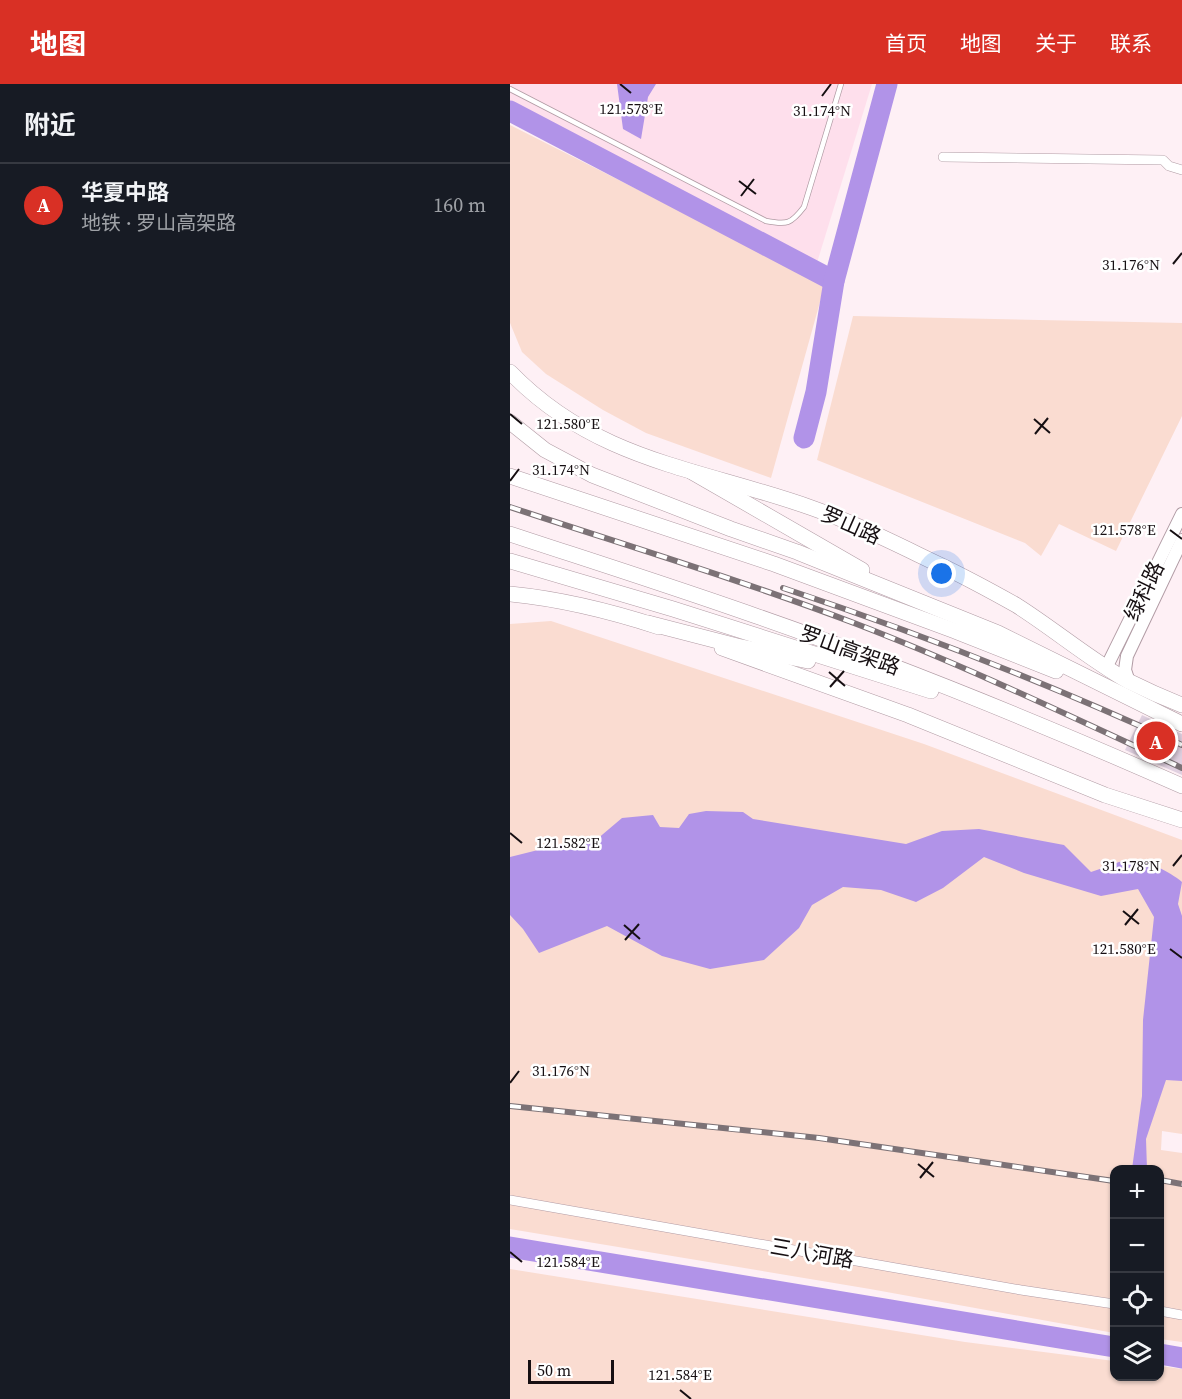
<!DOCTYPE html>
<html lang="zh">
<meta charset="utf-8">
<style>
body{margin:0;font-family:"Source Serif 4","Noto Sans SC",serif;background:#20242c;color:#f1f3f6}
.controls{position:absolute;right:18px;bottom:18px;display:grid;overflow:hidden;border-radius:12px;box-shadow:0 2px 4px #0004}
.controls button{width:54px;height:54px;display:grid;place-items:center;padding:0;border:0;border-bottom:2px solid #363941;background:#171b24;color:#f1f3f6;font:30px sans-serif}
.scale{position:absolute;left:18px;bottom:15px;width:86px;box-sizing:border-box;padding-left:6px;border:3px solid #160f12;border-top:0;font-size:16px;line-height:21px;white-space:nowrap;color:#160f12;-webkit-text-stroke:4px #fff;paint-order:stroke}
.you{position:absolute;left:432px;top:490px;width:21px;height:21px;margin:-15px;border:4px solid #fff;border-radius:50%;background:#1a73e8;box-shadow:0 0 0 9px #1a73e833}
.badge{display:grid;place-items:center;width:39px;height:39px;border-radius:50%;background:#d93025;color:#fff;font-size:20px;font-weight:700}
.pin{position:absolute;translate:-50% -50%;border:3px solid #fff;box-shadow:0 2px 6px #0006}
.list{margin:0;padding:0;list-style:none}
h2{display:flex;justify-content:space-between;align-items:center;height:78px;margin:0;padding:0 24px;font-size:26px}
h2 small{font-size:20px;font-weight:400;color:#9ea1a6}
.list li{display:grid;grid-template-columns:39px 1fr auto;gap:18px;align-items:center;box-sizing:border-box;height:84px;padding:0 24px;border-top:2px solid #363941}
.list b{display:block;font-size:22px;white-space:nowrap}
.list p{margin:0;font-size:20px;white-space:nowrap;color:#9ea1a6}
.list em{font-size:20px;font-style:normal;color:#9ea1a6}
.icon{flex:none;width:33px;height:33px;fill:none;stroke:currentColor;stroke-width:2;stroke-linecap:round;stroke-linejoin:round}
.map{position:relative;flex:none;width:672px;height:1315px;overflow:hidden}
header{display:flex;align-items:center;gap:36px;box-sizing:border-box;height:84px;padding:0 30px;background:#d93025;color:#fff}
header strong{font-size:28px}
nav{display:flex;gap:33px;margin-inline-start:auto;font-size:21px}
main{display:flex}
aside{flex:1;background:#171b24}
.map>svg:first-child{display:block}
</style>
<header>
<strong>地图</strong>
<nav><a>首页</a><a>地图</a><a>关于</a><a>联系</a></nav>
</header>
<main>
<aside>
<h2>附近<small></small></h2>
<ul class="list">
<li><span class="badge">A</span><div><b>华夏中路</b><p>地铁 · 罗山高架路</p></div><em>160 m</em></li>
</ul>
</aside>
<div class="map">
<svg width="672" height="1315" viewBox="0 0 672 1315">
<rect width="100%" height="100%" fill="#fef0f5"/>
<path fill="#fedfec" d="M0 0H362L306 182 0 20Z"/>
<g fill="#fadcd1">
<path d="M0 41 315 200 261 394 136 349 93 326 36 290 12 268 0 239Z"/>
<path d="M343 232 672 239V332L606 467 549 440 531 472 515 459 307 376Z"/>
<path d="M41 537 414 660 672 756V1050L652 1047 651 1066 672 1069V1258L650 1255V1086H604V1249L360 1205 0 1145V540Z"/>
<path d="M0 1185 455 1258 604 1277V1292H650V1282L672 1285V1315H0Z"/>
</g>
<g fill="#b193e8">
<path d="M107 0H146L138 13 131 55 113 45Z"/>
<path d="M196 727 233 728 243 735 396 760 432 747 469 745 554 761 581 788C591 785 600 781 609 778 631 773 656 785 672 798L668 820 672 832V997L656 996 636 1055 637 1085H622L632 1012 633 936 644 833 628 805 591 812 514 789 474 773 433 804 406 818 371 806 333 803 302 821 289 844 254 876 200 885 152 872 97 842 29 869 13 845 0 831V773L60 758 86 756 112 734 143 731 150 743 169 744 179 730Z"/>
</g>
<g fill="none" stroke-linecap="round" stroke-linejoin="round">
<g stroke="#b193e8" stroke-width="21">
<path d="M0 27 324 197"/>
<path d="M294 354 306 308 324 197 377 0"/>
<path d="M0 1163 604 1263"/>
<path d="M650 1270 672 1274"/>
</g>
</g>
<path fill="#e0d0e0" d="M632 631 672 650V691L615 666Z"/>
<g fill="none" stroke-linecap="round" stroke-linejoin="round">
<defs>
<path id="service" d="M0 5 256 137C277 141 281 140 294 123L331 0"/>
<g id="minor">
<path d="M433 73 653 76 659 82 672 86"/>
<path d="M0 1116 511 1206 604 1220"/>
<path d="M650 1227 672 1231"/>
</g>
<g id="tertiary">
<path d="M596 584 672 430"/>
<path d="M619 598 615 586 617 572 672 456"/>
</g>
<g id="primary">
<path d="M0 288C87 378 190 384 302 424 345 439 388 461 430 481 455 493 481 507 506 521 544 545 579 575 618 597 636 606 654 614 672 621"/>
<path d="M0 510C51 515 100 527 149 543"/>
<path d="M212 564 398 631 595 711 672 736"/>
</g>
<g id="trunk">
<path d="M0 338 35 366 82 391 221 445 287 468 488 549 672 640"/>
<path d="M182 388 352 486"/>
<path d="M0 392 264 480 445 547 546 587"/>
<path d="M0 450C82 477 164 503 246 532 390 582 532 640 672 702"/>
<path d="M0 477 163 525 421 607"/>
<path d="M138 539 227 562 298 577"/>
</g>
</defs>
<use href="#service" stroke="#b19ba4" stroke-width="6"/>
<use href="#minor" stroke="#b19ba4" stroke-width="10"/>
<use href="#tertiary" stroke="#b19ba4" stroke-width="14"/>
<use href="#primary" stroke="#b19ba4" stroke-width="16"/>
<use href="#trunk" stroke="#b19ba4" stroke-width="16"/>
<use href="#service" stroke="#fff" stroke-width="4.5"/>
<use href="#minor" stroke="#fff" stroke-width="9"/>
<use href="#tertiary" stroke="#fff" stroke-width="12"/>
<use href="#primary" stroke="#fff" stroke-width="15"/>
<use href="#trunk" stroke="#fff" stroke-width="15"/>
<defs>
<g id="rail">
<path d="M0 423C115 461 231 496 344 539 456 582 564 634 672 684"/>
<path d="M273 504C409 549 542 601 672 661"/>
<path d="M0 1022 309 1054 604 1097"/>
<path d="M650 1096 672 1100"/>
</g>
</defs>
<use href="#rail" stroke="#7c7276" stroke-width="6"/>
<use href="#rail" stroke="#fff" stroke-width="4" stroke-dasharray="11" stroke-linecap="butt"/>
</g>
<path fill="none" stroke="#160f12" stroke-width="2" d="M110 0 121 9M312 12 321 0M229 97 246 110M231 112 244 95M663 180 672 169M0 330 12 340M524 335 540 349M525 350 538 334M0 397 9 385M660 446 672 455M319 588 335 602M320 603 334 587M0 749 12 759M663 782 672 771M613 827 629 840M114 841 130 855M615 841 628 825M115 856 129 840M660 865 672 874M0 999 9 987M408 1080 424 1093M410 1094 423 1078M0 1168 12 1178M170 1306 181 1315"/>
<g text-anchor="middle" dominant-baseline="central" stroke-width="5" stroke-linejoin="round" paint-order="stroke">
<g font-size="21" fill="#160f12" stroke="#fff">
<text transform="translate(341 441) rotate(24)">罗山路</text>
<text transform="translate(634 507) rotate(-64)">绿科路</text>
<text transform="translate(340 566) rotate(20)">罗山高架路</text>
<text transform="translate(302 1169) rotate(10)">三八河路</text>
</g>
</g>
<g font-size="15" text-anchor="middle" fill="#160f12" stroke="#fff" stroke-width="5" stroke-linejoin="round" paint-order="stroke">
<text x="121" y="30">121.578°E</text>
<text x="312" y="32">31.174°N</text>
<text x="621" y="186">31.176°N</text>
<text x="58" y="345">121.580°E</text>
<text x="51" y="391">31.174°N</text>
<text x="614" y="451">121.578°E</text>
<text x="58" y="764">121.582°E</text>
<text x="621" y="787">31.178°N</text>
<text x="614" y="870">121.580°E</text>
<text x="51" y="992">31.176°N</text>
<text x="58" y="1183">121.584°E</text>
<text x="170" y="1296">121.584°E</text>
</g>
</svg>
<div class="controls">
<button>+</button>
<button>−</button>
<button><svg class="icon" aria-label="locate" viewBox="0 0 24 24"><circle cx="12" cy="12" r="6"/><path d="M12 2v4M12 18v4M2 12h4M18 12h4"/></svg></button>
<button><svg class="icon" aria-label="layers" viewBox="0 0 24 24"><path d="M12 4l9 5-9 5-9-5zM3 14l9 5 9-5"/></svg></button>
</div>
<div class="scale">50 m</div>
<div class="you"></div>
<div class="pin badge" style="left:646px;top:657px">A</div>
</div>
</main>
